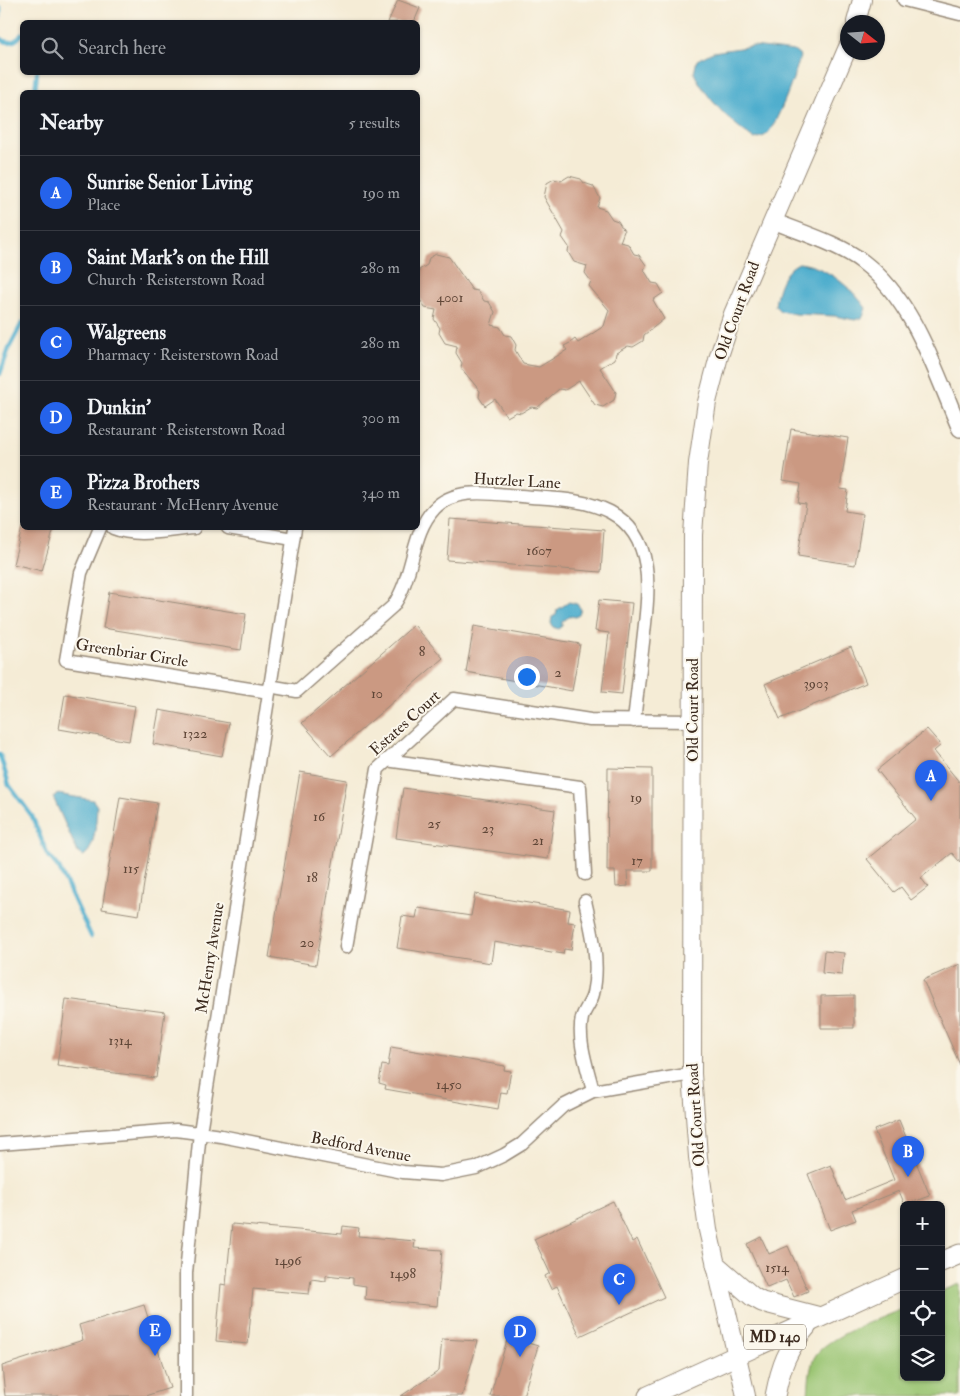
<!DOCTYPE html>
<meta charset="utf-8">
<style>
body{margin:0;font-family:"IM FELL Double Pica",serif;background:#20242c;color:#f1f3f6}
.controls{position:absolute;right:15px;bottom:15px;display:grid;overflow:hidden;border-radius:8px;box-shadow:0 1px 4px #0004}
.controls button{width:45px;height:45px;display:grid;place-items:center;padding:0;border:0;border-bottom:1px solid #363941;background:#171b24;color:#f1f3f6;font:25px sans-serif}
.compass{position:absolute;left:840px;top:15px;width:45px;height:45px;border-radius:50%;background:#171b24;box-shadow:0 1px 4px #0004;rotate:107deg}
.you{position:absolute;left:526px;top:676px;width:18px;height:18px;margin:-12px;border:4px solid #fff;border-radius:50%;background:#1a73e8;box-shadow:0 0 0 8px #1a73e833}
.badge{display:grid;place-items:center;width:32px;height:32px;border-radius:50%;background:#2563eb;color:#fff;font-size:16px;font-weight:700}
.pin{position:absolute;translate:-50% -41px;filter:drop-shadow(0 1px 2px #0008)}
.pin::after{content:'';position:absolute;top:26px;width:18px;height:15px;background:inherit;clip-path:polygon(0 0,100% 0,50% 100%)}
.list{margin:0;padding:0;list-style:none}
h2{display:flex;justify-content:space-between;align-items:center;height:65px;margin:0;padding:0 20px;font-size:21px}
h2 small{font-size:16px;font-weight:400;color:#9ea1a6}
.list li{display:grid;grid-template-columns:32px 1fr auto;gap:15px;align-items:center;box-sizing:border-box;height:75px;padding:0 20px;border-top:1px solid #363941}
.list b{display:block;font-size:19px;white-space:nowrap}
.list p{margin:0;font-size:16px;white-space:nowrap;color:#9ea1a6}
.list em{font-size:16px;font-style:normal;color:#9ea1a6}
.icon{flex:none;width:28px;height:28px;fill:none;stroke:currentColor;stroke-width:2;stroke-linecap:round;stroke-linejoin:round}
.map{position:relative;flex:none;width:960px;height:1396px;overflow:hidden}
.search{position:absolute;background:#171b24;box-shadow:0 1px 4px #0004;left:20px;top:20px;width:400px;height:55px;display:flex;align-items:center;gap:12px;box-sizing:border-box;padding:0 18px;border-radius:8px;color:#9ea1a6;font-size:19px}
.panel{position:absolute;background:#171b24;box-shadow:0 1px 4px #0004;left:20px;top:90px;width:400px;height:440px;border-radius:8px}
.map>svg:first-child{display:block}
</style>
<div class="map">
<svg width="960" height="1396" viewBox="0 0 960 1396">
<rect width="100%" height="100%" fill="#fbf7ec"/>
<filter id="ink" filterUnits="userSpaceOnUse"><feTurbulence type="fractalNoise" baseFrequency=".02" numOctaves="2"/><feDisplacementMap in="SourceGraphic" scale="10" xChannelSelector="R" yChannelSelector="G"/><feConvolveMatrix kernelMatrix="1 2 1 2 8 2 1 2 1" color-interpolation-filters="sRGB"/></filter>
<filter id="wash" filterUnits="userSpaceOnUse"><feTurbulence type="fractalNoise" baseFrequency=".0096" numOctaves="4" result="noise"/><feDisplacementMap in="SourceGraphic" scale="20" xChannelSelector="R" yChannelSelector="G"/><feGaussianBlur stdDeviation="1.12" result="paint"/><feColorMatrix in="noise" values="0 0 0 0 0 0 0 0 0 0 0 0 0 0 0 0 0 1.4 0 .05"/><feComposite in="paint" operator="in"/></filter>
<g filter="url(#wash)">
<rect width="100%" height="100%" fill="#f5ecd6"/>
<path fill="#99c471" stroke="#6a7748" d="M960 1284V1396H808C809 1383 809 1371 814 1358 825 1336 881 1319 904 1308V1377H941V1291Z"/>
<g fill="#4eadcd" stroke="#446c76">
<path d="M753 46 794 51 800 56C797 71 776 127 766 135 763 137 758 138 755 139 732 124 706 98 694 73L697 60 713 52Z"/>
<path d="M799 263C826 266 851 287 866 308L863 317 855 320 835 316 795 314 780 311 775 306C777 289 783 270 799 263Z"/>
<path d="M569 602 577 604 581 609 579 615 575 617 570 616 562 622V626L558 629 553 627 551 623 552 617 556 615 557 610Z"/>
<path d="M57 794 93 800 97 806C96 819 96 850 83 856L78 853 53 797Z"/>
</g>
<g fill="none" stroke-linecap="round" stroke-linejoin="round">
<g stroke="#4eadcd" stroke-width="4.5">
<path d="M0 8V17"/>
<path d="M0 38C8 45 16 42 22 34"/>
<path d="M35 92 37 72"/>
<path d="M0 374 9 348 22 323"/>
<path d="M0 755 9 785 32 816 47 854 59 868 91 936"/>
</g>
</g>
<g id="blocks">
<g fill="#cb9982">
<path d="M398 0 420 8 414 22H388Z"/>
<path d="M569 176 581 179 584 183 593 186 600 198 597 207 606 210 612 219 618 221 624 231 620 242 628 244 634 254 639 255 646 265 644 270 652 283 658 284 663 293 653 300 664 319 644 335 643 341 633 347 628 346 616 353 615 359 600 368 616 392 614 400 603 407 595 405 579 381 565 390 559 389 537 408 531 407 521 413 516 412 507 417 495 399 485 406 479 397 480 391 461 368 462 363 456 353 457 346 445 343 439 333 440 328 434 319 436 310 425 308 418 296 419 270 427 265 429 258 436 254 449 257 472 290 478 291 484 301 489 302 495 312 491 325 500 327 505 335 511 336 516 345 515 350 523 364 539 367 567 350 564 346 570 343 575 339 578 343 604 326 609 310 589 286 591 281 585 273 587 266 574 262 568 252 569 247 562 237 564 232 544 197 547 183 554 179 561 181Z"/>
<path d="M791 429 848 438 840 489 848 490 845 511 863 514 855 565 798 556 806 504 798 503 801 484 783 481Z"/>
<path d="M450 519 604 530 601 572 447 560Z"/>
<path d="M22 528H54L42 571 13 564Z"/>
<path d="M109 592 246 614 241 650 103 628Z"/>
<path d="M599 600 632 603 622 694 602 692 609 633 595 631Z"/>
<path d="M414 625 443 658 331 756 302 723Z"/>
<path d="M474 626 580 644 572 691 466 672Z"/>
<path d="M851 647 866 683 780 719 765 684Z"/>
<path d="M65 694 135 706 129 741 59 729Z"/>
<path d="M159 710 229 723 222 756 153 744Z"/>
<path d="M927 729 941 745 934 751 960 783V862L952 853 921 878 928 887 911 900 901 887 894 892 867 859 916 819 877 770Z"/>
<path d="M608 768 652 769V871H627L628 886 616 887 615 871H607Z"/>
<path d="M300 772 347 780 316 965 269 957Z"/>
<path d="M403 788 555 810 548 859 396 838Z"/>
<path d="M120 797 157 803 139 915 102 909Z"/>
<path d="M475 894 570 910 568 922 575 923 571 950 564 949 563 954 494 942 491 963 397 948 402 916 416 918 418 908 471 916Z"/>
<path d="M824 951 844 953 842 975 822 973Z"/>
<path d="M960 964V1065L923 980Z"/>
<path d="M854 995V1028H821V996Z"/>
<path d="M66 999 165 1012 156 1078 57 1066Z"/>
<path d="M391 1047 505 1066 504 1070 511 1071 507 1093 501 1092 498 1109 385 1089 386 1085 379 1083 382 1065 388 1066Z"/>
<path d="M899 1120 930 1196 905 1205 899 1191 852 1210 856 1220 830 1230 808 1174 831 1165 845 1200 894 1180 874 1130Z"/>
<path d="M613 1201 632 1242 637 1239 664 1297 580 1336 557 1286 551 1289 545 1276 550 1273 534 1239Z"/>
<path d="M232 1224 342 1234 343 1226 359 1228 358 1236 415 1241 414 1248 442 1250 437 1306 365 1299 366 1286 353 1284V1278L326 1275V1281L311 1279 309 1294 253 1289 248 1344 216 1341 221 1284 226 1285Z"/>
<path d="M761 1237 769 1254 788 1246 808 1291 794 1297 786 1280 767 1288 747 1244Z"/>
<path d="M144 1305 170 1388 145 1396H5L2 1366 83 1340 79 1325Z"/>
<path d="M508 1337 538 1346 523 1396H490Z"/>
<path d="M442 1339 478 1341 462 1396H401L439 1371Z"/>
</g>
</g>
</g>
<g filter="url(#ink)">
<use href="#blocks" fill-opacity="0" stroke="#988b7a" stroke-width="1"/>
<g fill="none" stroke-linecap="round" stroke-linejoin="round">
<defs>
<g id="minor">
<path d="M904 0 960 14"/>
<path d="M100 528 81 573 66 660 269 692"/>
<path d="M113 528C138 538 167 530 194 528"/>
<path d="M228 528 293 539"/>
<path d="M269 686 297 691 393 606C414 577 411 533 434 509 455 486 493 494 521 496 550 499 583 498 610 512 658 538 648 596 643 642 640 668 637 695 634 721"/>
<path d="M386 760 580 787 585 874"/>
<path d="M585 901C592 931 600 963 593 994 591 1003 584 1010 582 1018 577 1040 588 1070 593 1091"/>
<path d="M346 947 378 769 454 699 590 720 693 721"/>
<path d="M0 1144 176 1130 221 1136 403 1172 441 1175 476 1168 504 1155 522 1144 563 1106 593 1091 692 1074"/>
<path d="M186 1396V1273L200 1132 295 528"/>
</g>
<path id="tertiary" d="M773 221C800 232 840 244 863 262 915 302 935 371 960 429"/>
<g id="secondary">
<path d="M856 22 862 0"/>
<path d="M746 1396 708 1230 698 1157 692 1074 693 535 698 463 707 402 719 356 733 314 848 47"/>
</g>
<g id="primary">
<path d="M941 1262 960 1254"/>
<path d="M716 1265 753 1297 762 1302 820 1317"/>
<path d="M648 1396 904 1279"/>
<path d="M775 1396C781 1366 787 1349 807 1326"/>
</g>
</defs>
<use href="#minor" stroke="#988b7a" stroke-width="15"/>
<use href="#tertiary" stroke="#988b7a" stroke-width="18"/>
<use href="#secondary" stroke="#988b7a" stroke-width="20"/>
<use href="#primary" stroke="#988b7a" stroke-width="21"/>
<use href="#minor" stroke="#fff" stroke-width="12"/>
<use href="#tertiary" stroke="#fff" stroke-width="15"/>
<use href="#secondary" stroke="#fff" stroke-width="18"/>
<use href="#primary" stroke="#fff" stroke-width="19"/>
</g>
</g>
<g text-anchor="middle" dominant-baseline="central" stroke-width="4" stroke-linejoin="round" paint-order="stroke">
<g font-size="14" fill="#5f4637">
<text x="450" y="297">4001</text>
<text x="539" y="550">1607</text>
<text x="422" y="651">8</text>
<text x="558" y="672">2</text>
<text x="816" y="683">3903</text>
<text x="377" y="693">10</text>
<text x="195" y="733">1322</text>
<text x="636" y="797">19</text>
<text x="319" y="816">16</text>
<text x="434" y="823">25</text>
<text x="488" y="828">23</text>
<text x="538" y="840">21</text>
<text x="637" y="860">17</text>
<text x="131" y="868">115</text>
<text x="312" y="877">18</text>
<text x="307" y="942">20</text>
<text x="120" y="1040">1314</text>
<text x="449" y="1084">1450</text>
<text x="288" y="1260">1496</text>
<text x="777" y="1267">1514</text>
<text x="403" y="1273">1498</text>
</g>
<rect fill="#fbf7ec" stroke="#75685c" stroke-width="1" x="744" y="1324.5" width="62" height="25" rx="4"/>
<g font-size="15" font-weight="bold" fill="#3b2a1e">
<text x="775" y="1337">MD 140</text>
</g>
<g font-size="16" fill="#3b2a1e" stroke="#fbf7ec">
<text transform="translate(737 311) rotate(-70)">Old Court Road</text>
<text transform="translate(517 481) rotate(3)">Hutzler Lane</text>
<text transform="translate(132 653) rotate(9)">Greenbriar Circle</text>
<text transform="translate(693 710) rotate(-90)">Old Court Road</text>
<text transform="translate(405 723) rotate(-42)">Estates Court</text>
<text transform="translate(210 958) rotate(-81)">McHenry Avenue</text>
<text transform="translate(696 1115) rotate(-94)">Old Court Road</text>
<text transform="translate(361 1147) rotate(11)">Bedford Avenue</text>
</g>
</g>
</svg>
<div class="controls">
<button>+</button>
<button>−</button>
<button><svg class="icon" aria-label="locate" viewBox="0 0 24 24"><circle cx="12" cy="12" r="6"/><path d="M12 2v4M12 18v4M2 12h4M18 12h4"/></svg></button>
<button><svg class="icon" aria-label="layers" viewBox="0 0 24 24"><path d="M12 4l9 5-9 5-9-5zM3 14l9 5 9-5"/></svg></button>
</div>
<svg class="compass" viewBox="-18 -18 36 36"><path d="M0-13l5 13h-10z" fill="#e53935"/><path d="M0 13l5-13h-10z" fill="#9ea1a6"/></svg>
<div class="you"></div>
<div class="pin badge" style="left:931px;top:801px">A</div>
<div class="pin badge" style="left:908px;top:1177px">B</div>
<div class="pin badge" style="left:619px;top:1305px">C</div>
<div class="pin badge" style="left:520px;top:1357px">D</div>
<div class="pin badge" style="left:155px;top:1356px">E</div>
<div class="search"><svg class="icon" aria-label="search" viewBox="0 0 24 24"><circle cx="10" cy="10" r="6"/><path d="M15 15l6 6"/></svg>Search here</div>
<section class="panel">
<h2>Nearby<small>5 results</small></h2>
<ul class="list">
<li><span class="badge">A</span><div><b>Sunrise Senior Living</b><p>Place</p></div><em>190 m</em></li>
<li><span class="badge">B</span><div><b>Saint Mark's on the Hill</b><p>Church · Reisterstown Road</p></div><em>280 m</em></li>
<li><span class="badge">C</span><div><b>Walgreens</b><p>Pharmacy · Reisterstown Road</p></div><em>280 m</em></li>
<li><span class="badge">D</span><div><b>Dunkin'</b><p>Restaurant · Reisterstown Road</p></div><em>300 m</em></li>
<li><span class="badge">E</span><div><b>Pizza Brothers</b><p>Restaurant · McHenry Avenue</p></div><em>340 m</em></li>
</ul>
</section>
</div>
